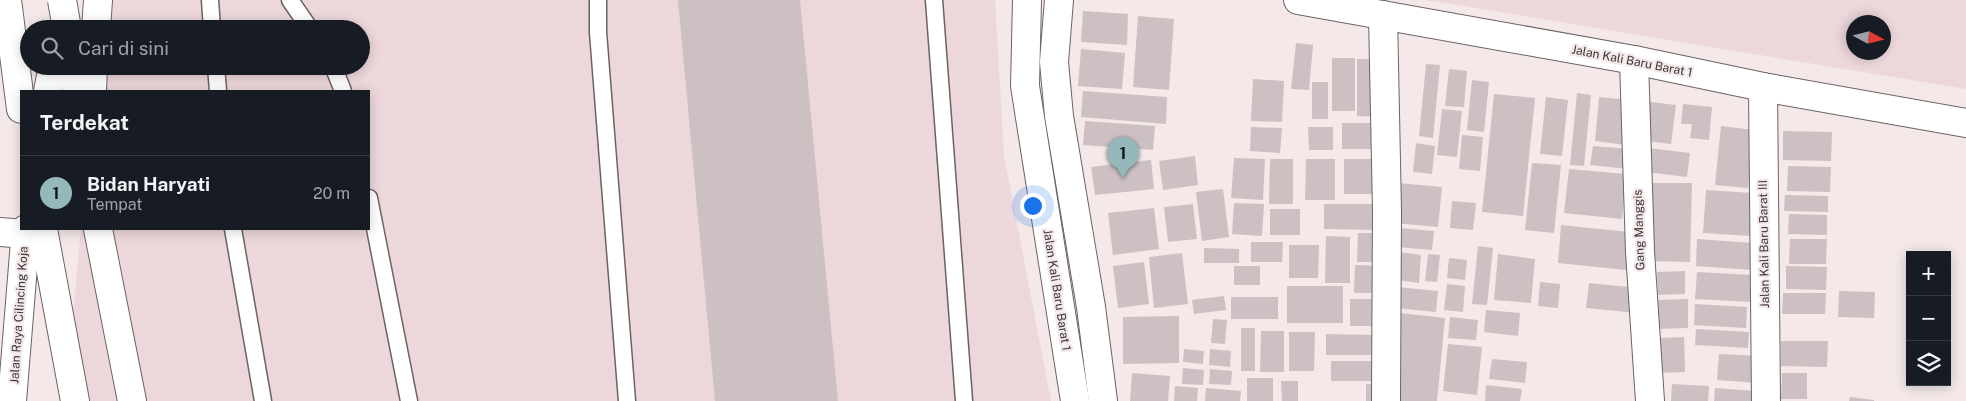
<!DOCTYPE html>
<html lang="id">
<meta charset="utf-8">
<style>
body{margin:0;font-family:"Public Sans",sans-serif;background:#20242c;color:#f1f3f6}
.controls{position:absolute;right:15px;bottom:15px;display:grid;overflow:hidden;border-radius:0px;box-shadow:0 2px 12px #0003}
.controls button{width:45px;height:45px;display:grid;place-items:center;padding:0;border:0;border-bottom:1px solid #363941;background:#171b24;color:#f1f3f6;font:25px sans-serif}
.compass{position:absolute;left:1846px;top:15px;width:45px;height:45px;border-radius:50%;background:#171b24;box-shadow:0 2px 12px #0003;rotate:97deg}
.you{position:absolute;left:1032px;top:205px;width:18px;height:18px;margin:-12px;border:4px solid #fff;border-radius:50%;background:#1a73e8;box-shadow:0 0 0 8px #1a73e833}
.badge{display:grid;place-items:center;width:32px;height:32px;border-radius:50%;background:#95b8bb;color:#111;font-size:16px;font-weight:700}
.pin{position:absolute;translate:-50% -41px;filter:drop-shadow(0 1px 2px #0008)}
.pin::after{content:'';position:absolute;top:26px;width:18px;height:15px;background:inherit;clip-path:polygon(0 0,100% 0,50% 100%)}
.list{margin:0;padding:0;list-style:none}
h2{display:flex;justify-content:space-between;align-items:center;height:65px;margin:0;padding:0 20px;font-size:21px}
h2 small{font-size:16px;font-weight:400;color:#9ea1a6}
.list li{display:grid;grid-template-columns:32px 1fr auto;gap:15px;align-items:center;box-sizing:border-box;height:75px;padding:0 20px;border-top:1px solid #363941}
.list b{display:block;font-size:19px;white-space:nowrap}
.list p{margin:0;font-size:16px;white-space:nowrap;color:#9ea1a6}
.list em{font-size:16px;font-style:normal;color:#9ea1a6}
.icon{flex:none;width:28px;height:28px;fill:none;stroke:currentColor;stroke-width:2;stroke-linecap:round;stroke-linejoin:round}
.map{position:relative;flex:none;width:1966px;height:401px;overflow:hidden}
.search{position:absolute;background:#171b24;box-shadow:0 2px 12px #0003;left:20px;top:20px;width:350px;height:55px;display:flex;align-items:center;gap:12px;box-sizing:border-box;padding:0 18px;border-radius:28px;color:#9ea1a6;font-size:19px}
.panel{position:absolute;background:#171b24;box-shadow:0 2px 12px #0003;left:20px;top:90px;width:350px;height:140px;border-radius:0px}
.map>svg:first-child{display:block}
</style>
<div class="map">
<svg width="1966" height="401" viewBox="0 0 1966 401">
<rect width="100%" height="100%" fill="#f4e8e9"/>
<g fill="#ecd7da" fill-rule="evenodd">
<path d="M111 0H995L1004 156 1051 401H65L81 229H369V91H97L101 66H361V29H107Z"/>
<path d="M1426 0H1966V89ZM1884 22V52H1854V22Z"/>
</g>
<g fill="#ccc0c2">
<path d="M678 0H800L838 401H715Z"/>
<path d="M1083 11 1128 14 1127 45 1081 42Z"/>
<path d="M1138 16 1174 19 1169 90 1133 87Z"/>
<path d="M1296 43 1313 45 1309 90 1291 89Z"/>
<path d="M1081 49 1125 53 1122 89 1078 86Z"/>
<rect x="1332" y="58" width="23" height="53"/>
<path d="M1357 59H1380V117L1357 116Z"/>
<path d="M1426 64 1440 65 1433 138 1419 136Z"/>
<path d="M1449 69 1467 71 1464 107 1445 106Z"/>
<path d="M1253 79 1284 81 1282 122 1251 121Z"/>
<path d="M1472 80 1489 82 1484 132 1467 130Z"/>
<rect x="1312" y="82" width="16" height="37"/>
<path d="M1083 91 1167 97 1166 124 1081 117Z"/>
<path d="M1577 93 1591 95 1584 166 1570 165Z"/>
<path d="M1494 94 1535 98 1523 216 1482 212Z"/>
<path d="M1546 97 1568 100 1562 156 1540 154Z"/>
<path d="M1599 97 1630 100 1626 145 1595 141Z"/>
<path d="M1650 102 1676 105 1671 144 1646 141Z"/>
<path d="M1683 104 1712 107 1709 140 1690 138 1692 124H1681Z"/>
<path d="M1442 109 1462 111 1457 157 1437 155Z"/>
<path d="M1085 121 1155 126 1153 150 1083 145Z"/>
<rect x="1342" y="123" width="34" height="26"/>
<path d="M1721 126 1754 130 1748 188 1715 185Z"/>
<path d="M1251 127 1282 128 1280 153 1250 151Z"/>
<path d="M1308 127H1333V150H1309Z"/>
<path d="M1783 131 1832 132 1831 161 1783 160Z"/>
<path d="M1462 135 1483 137 1480 171 1459 169Z"/>
<path d="M1416 143 1435 146 1432 174 1413 172Z"/>
<path d="M1593 146 1630 149 1628 169 1590 165Z"/>
<path d="M1648 148 1690 153 1687 177 1646 172Z"/>
<path d="M1195 156 1198 185 1163 190 1159 161Z"/>
<path d="M1234 158 1265 159 1263 200 1231 198Z"/>
<path d="M1270 159H1293V204H1269Z"/>
<path d="M1306 159H1335V200H1305Z"/>
<rect x="1344" y="159" width="34" height="35"/>
<path d="M1151 160 1154 189 1095 195 1091 167Z"/>
<path d="M1532 163 1561 165 1554 233 1525 230Z"/>
<path d="M1788 166 1831 167 1830 192 1787 191Z"/>
<path d="M1569 169 1626 174 1622 219 1564 213Z"/>
<path d="M1398 183 1442 187 1438 227 1394 223Z"/>
<path d="M1650 183H1692L1690 262 1649 261Z"/>
<path d="M1223 189 1229 237 1202 241 1196 192Z"/>
<path d="M1706 190 1753 193 1751 236 1703 233Z"/>
<path d="M1785 195 1828 196V212L1784 211Z"/>
<path d="M1452 201 1476 203 1473 230 1450 228Z"/>
<path d="M1234 203 1264 204 1262 236 1232 234Z"/>
<path d="M1193 204 1197 239 1168 242 1164 207Z"/>
<path d="M1324 204H1377V230L1324 229Z"/>
<path d="M1154 208 1159 249 1113 255 1108 213Z"/>
<rect x="1270" y="209" width="30" height="26"/>
<path d="M1789 214 1827 215V235L1788 234Z"/>
<path d="M1561 225 1629 232 1626 270 1558 263Z"/>
<path d="M1399 228 1434 231 1432 250 1397 247Z"/>
<path d="M1358 233H1382V262H1357Z"/>
<path d="M1326 236 1350 237V283H1325Z"/>
<path d="M1697 239 1753 243 1752 270 1696 266Z"/>
<path d="M1790 239H1827L1826 264H1789Z"/>
<path d="M1251 242H1283L1282 262H1251Z"/>
<path d="M1289 245H1319L1318 278H1289Z"/>
<path d="M1478 246 1493 248 1487 305 1472 304Z"/>
<path d="M1204 248 1239 249V263H1204Z"/>
<path d="M1400 252 1421 255 1419 283 1397 280Z"/>
<path d="M1182 253 1188 304 1154 308 1149 257Z"/>
<path d="M1428 254 1440 255 1437 282 1425 281Z"/>
<path d="M1498 254 1535 259 1531 303 1494 300Z"/>
<path d="M1449 258 1467 260 1465 280 1447 278Z"/>
<path d="M1144 262 1149 304 1118 308 1113 266Z"/>
<path d="M1355 265 1383 266V293H1354Z"/>
<rect x="1234" y="266" width="26" height="19"/>
<path d="M1786 266 1827 267 1826 290 1786 289Z"/>
<path d="M1685 271V294L1658 295 1657 272Z"/>
<path d="M1697 272 1753 275 1751 302 1695 299Z"/>
<path d="M1540 282 1560 284 1558 308 1538 306Z"/>
<path d="M1589 283 1639 288 1637 313 1586 308Z"/>
<path d="M1447 284 1465 286 1463 312 1444 310Z"/>
<rect x="1287" y="286" width="56" height="37"/>
<path d="M1397 287 1438 291 1436 312 1395 308Z"/>
<path d="M1839 291 1875 292 1874 318 1838 317Z"/>
<path d="M1783 293H1826L1825 314H1782Z"/>
<path d="M1224 296 1226 310 1194 314 1192 300Z"/>
<rect x="1231" y="297" width="47" height="22"/>
<rect x="1350" y="299" width="29" height="27"/>
<path d="M1688 299V328L1657 329 1656 300Z"/>
<path d="M1695 304 1747 307 1746 328 1694 325Z"/>
<path d="M1486 310 1520 313 1518 336 1484 332Z"/>
<path d="M1400 313 1445 318 1437 401H1391Z"/>
<path d="M1179 316V363L1123 364V317Z"/>
<path d="M1450 317 1478 320 1476 340 1448 338Z"/>
<path d="M1213 319 1227 320 1225 344 1211 343Z"/>
<rect x="1241" y="328" width="14" height="43"/>
<path d="M1696 329 1749 332 1748 348 1695 345Z"/>
<path d="M1261 331H1284V372H1260Z"/>
<path d="M1289 332H1315L1314 371H1289Z"/>
<path d="M1326 334 1378 335 1377 355H1326Z"/>
<path d="M1684 337 1685 372 1661 373 1660 338Z"/>
<path d="M1781 341H1828L1827 367 1781 366Z"/>
<path d="M1448 344 1482 347 1477 395 1443 391Z"/>
<path d="M1184 349 1204 351 1203 364 1183 362Z"/>
<path d="M1210 349 1231 351 1230 367 1209 365Z"/>
<path d="M1719 354 1759 356 1757 383 1717 380Z"/>
<path d="M1492 359 1527 362 1525 383 1489 379Z"/>
<rect x="1331" y="361" width="48" height="20"/>
<path d="M1183 368 1204 370 1203 385 1182 384Z"/>
<path d="M1210 369 1232 371 1231 385 1209 384Z"/>
<path d="M1132 373 1170 376 1168 401H1130Z"/>
<path d="M1782 373H1807V399H1781Z"/>
<rect x="1247" y="378" width="26" height="23"/>
<path d="M1281 381H1298V401H1282Z"/>
<path d="M1366 384 1382 385V401H1366Z"/>
<path d="M1672 384 1709 386 1708 401H1671Z"/>
<path d="M1486 385 1522 389 1520 401H1485Z"/>
<path d="M1175 386 1198 388 1197 401H1174Z"/>
<path d="M1206 388 1241 391 1240 401H1205Z"/>
<path d="M1715 388 1756 391V401H1714Z"/>
<path d="M1850 397 1874 400V401H1849Z"/>
</g>
<g fill="none" stroke-linecap="round" stroke-linejoin="round">
<defs>
<g id="service">
<path d="M210 0 212 29"/>
<path d="M290 0 310 29"/>
<path d="M598 0V32L627 401"/>
<path d="M934 0 964 401"/>
<path d="M216 66 218 91"/>
<path d="M333 66 343 91"/>
<path d="M369 198 409 401"/>
<path d="M233 229 263 401"/>
</g>
<g id="minor">
<path d="M1027 0 1025 86 1075 401"/>
<path d="M1059 0 1054 62 1059 116 1091 307 1103 401"/>
<path d="M1298 0 1634 60 1763 87 1966 123"/>
<path d="M1383 15 1387 211 1386 401"/>
<path d="M1634 60 1640 252 1650 401"/>
<path d="M1763 87 1766 401"/>
</g>
<path id="tertiary" d="M0 232 25 234"/>
<g id="trunk">
<path d="M48 91 53 66"/>
<path d="M12 401 26 229"/>
</g>
<g id="motorway">
<path d="M7 0 21 109"/>
<path d="M96 29 98 0"/>
<path d="M73 66 77 91"/>
<path d="M92 91 93 66"/>
<path d="M43 229 75 401"/>
<path d="M98 229 132 401"/>
</g>
</defs>
<use href="#service" stroke="#6d6264" stroke-width="19"/>
<use href="#minor" stroke="#6d6264" stroke-width="30"/>
<use href="#tertiary" stroke="#6d6264" stroke-width="30"/>
<use href="#trunk" stroke="#6d6264" stroke-width="30"/>
<use href="#motorway" stroke="#6d6264" stroke-width="30"/>
<use href="#service" stroke="#fff" stroke-width="16"/>
<use href="#minor" stroke="#fff" stroke-width="28"/>
<use href="#tertiary" stroke="#fff" stroke-width="28"/>
<use href="#trunk" stroke="#fff" stroke-width="28"/>
<use href="#motorway" stroke="#fff" stroke-width="28"/>
<defs>
<path id="motorway-bridge" d="M62 0 67 29"/>
</defs>
<use href="#motorway-bridge" stroke="#6d6264" stroke-width="30" stroke-linecap="butt"/>
<use href="#motorway-bridge" stroke="#fff" stroke-width="28"/>
</g>
<g text-anchor="middle" dominant-baseline="central" stroke-width="4.5" stroke-linejoin="round" paint-order="stroke">
<g font-size="12" fill="#3a3536" stroke="#f4e8e9">
<text transform="translate(1632 61) rotate(11)">Jalan Kali Baru Barat 1</text>
<text transform="translate(1639 230) rotate(-92)">Gang Manggis</text>
<text transform="translate(1764 244) rotate(-91)">Jalan Kali Baru Barat III</text>
<text transform="translate(1057 290) rotate(81)">Jalan Kali Baru Barat 1</text>
<text transform="translate(19 315) rotate(-86)">Jalan Raya Cilincing Koja</text>
</g>
</g>
</svg>
<div class="controls">
<button>+</button>
<button>−</button>
<button><svg class="icon" aria-label="layers" viewBox="0 0 24 24"><path d="M12 4l9 5-9 5-9-5zM3 14l9 5 9-5"/></svg></button>
</div>
<svg class="compass" viewBox="-18 -18 36 36"><path d="M0-13l5 13h-10z" fill="#e53935"/><path d="M0 13l5-13h-10z" fill="#9ea1a6"/></svg>
<div class="you"></div>
<div class="pin badge" style="left:1123px;top:178px">1</div>
<div class="search"><svg class="icon" aria-label="search" viewBox="0 0 24 24"><circle cx="10" cy="10" r="6"/><path d="M15 15l6 6"/></svg>Cari di sini</div>
<section class="panel">
<h2>Terdekat<small></small></h2>
<ul class="list">
<li><span class="badge">1</span><div><b>Bidan Haryati</b><p>Tempat</p></div><em>20 m</em></li>
</ul>
</section>
</div>
